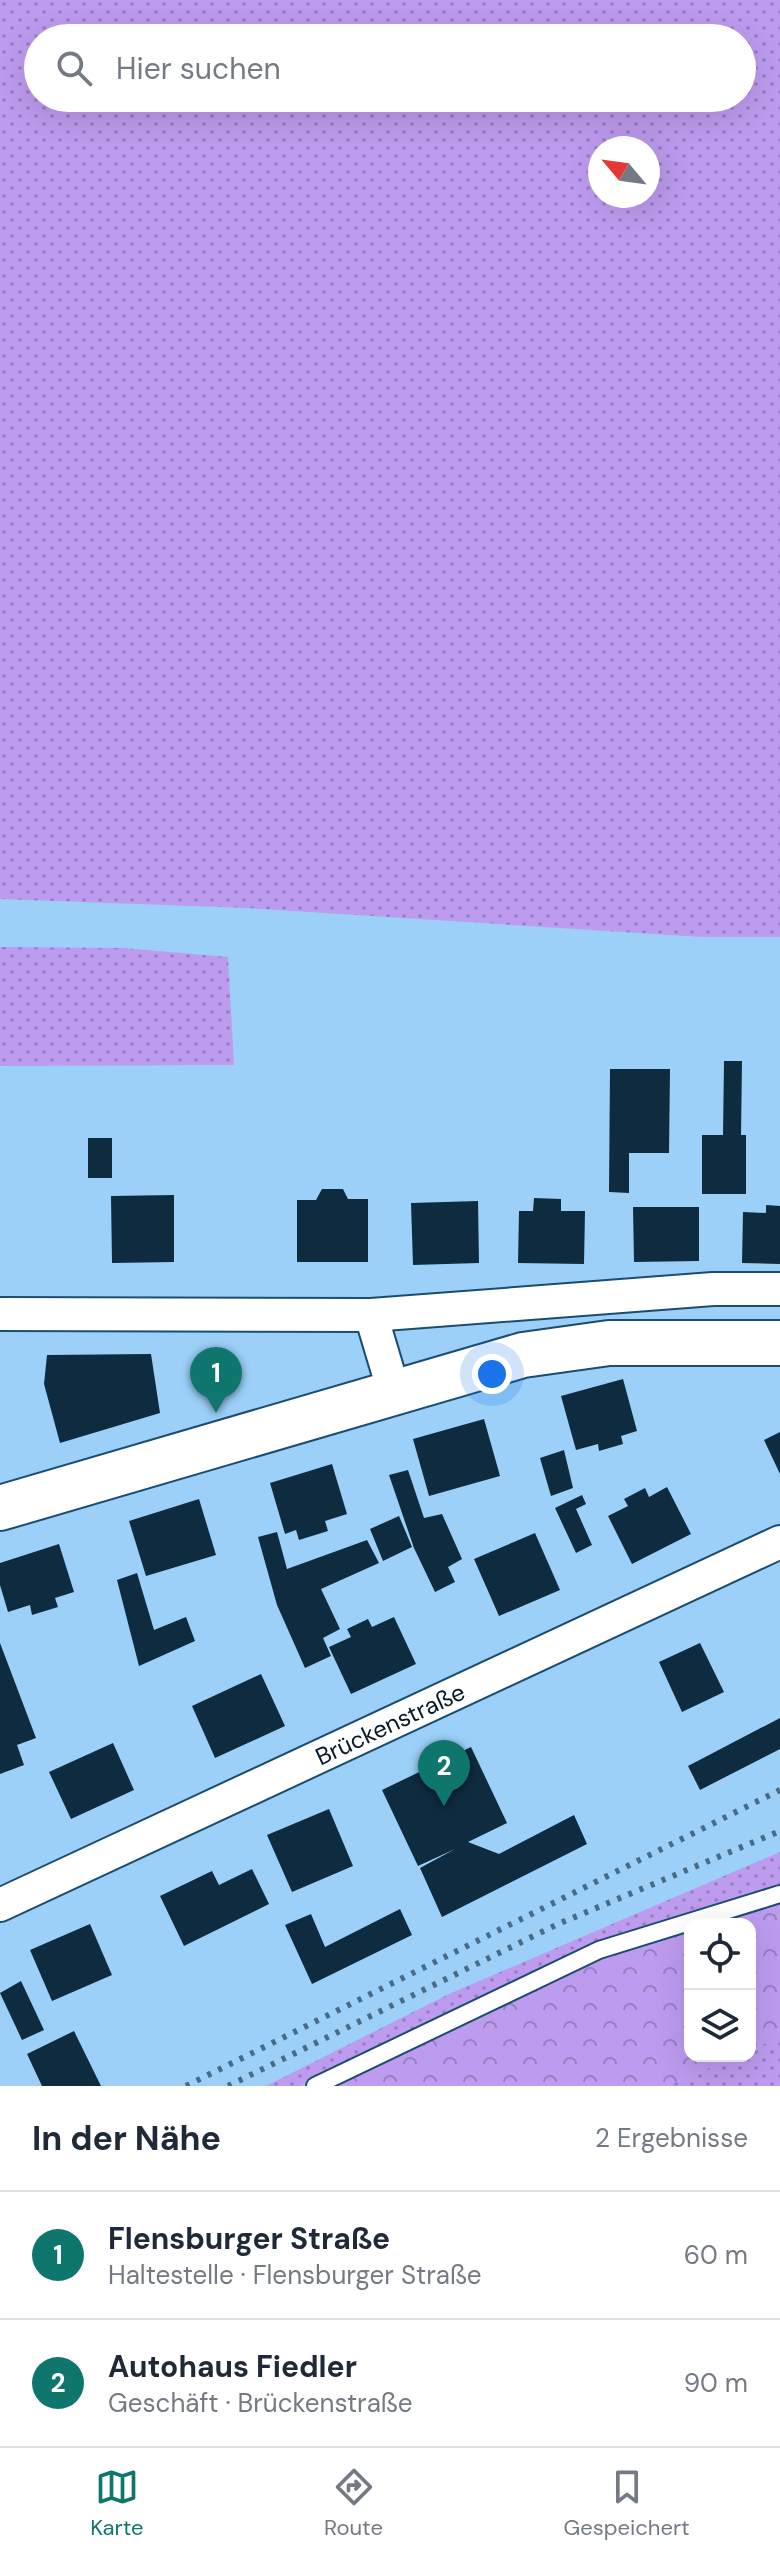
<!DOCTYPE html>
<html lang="de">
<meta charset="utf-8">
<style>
body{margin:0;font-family:"DM Sans",sans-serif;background:#f6f6f7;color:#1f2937}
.controls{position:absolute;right:24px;bottom:24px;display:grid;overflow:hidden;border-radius:16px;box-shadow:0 8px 32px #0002}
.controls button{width:72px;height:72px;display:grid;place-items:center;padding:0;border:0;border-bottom:2px solid #e0e1e3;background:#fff;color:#1f2937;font:40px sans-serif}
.compass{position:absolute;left:588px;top:136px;width:72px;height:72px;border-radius:50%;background:#fff;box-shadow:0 8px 32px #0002;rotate:299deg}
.you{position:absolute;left:492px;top:1374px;width:28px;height:28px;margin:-20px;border:6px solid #fff;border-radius:50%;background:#1a73e8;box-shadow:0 0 0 12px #1a73e833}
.badge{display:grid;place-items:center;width:52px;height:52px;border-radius:50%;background:#0f766e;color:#fff;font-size:26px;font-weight:700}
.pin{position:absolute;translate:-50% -66px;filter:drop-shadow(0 2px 4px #0008)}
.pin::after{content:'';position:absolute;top:42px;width:28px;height:24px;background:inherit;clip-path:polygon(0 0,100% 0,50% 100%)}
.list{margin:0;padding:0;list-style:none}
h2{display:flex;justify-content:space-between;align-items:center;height:104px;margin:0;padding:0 32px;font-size:34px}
h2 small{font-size:26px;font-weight:400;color:#747a83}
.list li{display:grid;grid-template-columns:52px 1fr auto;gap:24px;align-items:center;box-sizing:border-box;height:128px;padding:0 32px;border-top:2px solid #e0e1e3}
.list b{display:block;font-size:30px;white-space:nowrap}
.list p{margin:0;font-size:26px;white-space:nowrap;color:#747a83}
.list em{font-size:26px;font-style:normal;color:#747a83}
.icon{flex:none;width:44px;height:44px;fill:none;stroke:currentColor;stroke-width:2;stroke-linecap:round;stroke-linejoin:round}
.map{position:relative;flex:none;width:780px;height:2086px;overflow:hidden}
.search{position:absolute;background:#fff;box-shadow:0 8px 32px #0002;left:24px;right:24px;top:24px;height:88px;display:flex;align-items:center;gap:20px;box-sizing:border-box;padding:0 28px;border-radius:44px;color:#747a83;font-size:30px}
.sheet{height:360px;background:#fff}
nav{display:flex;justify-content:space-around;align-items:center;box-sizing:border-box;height:112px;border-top:2px solid #e0e1e3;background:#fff;font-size:22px;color:#747a83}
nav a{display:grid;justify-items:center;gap:4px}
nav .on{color:#0f766e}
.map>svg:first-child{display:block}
</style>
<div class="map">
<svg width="780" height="2086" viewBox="0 0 780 2086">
<defs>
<pattern id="green-dots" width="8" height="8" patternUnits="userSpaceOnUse" patternTransform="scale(2)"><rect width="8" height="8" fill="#bd9bef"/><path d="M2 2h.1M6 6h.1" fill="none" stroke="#987ec2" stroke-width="1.8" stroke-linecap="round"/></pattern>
<pattern id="forest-crowns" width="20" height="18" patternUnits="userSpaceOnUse" patternTransform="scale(2)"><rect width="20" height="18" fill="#bd9bef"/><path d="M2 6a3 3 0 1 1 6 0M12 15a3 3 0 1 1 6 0" fill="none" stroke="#987ec2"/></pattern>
</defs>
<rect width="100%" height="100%" fill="#9cd0f9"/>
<g fill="url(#green-dots)" fill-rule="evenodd">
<path d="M0 0H780V937H702L247 908 0 899ZM742 38V98H38V38ZM648 148V196H600V148Z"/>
<path d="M0 947 123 948 228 957 234 1065 0 1066Z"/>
<path d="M780 1852V1886L597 1943 300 2086H266L449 1994Z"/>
<path d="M780 2037V2086H667L736 2056H750V2050Z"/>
</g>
<g fill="url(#forest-crowns)">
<path d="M780 1902V2037L750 2050V1924H709Z"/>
<path d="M690 1930V2056H736L667 2086H334L604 1956Z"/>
</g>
<g fill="#0e2b40">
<path d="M724 1061H742L741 1135H746V1194H702V1135H723Z"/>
<path d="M610 1069H670L669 1153H629V1193L609 1192Z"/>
<rect x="88" y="1138" width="24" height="40"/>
<path d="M322 1189H343L348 1199H368V1262H297V1200H316Z"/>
<path d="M174 1195V1262L112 1263 111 1196Z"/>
<path d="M534 1198 561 1199V1211H585L584 1264 518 1263 519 1211H533Z"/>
<path d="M478 1201 479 1263 413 1265 411 1203Z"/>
<path d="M766 1205 780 1206V1264L742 1263 743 1212 766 1213Z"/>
<path d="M633 1207H699V1261L634 1262Z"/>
<path d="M151 1354 160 1413 60 1443 44 1384 47 1355Z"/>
<path d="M623 1379 637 1431 621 1436 623 1444 599 1451 598 1444 576 1450 561 1396Z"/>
<path d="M484 1419 500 1476 429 1496 413 1439Z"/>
<path d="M780 1432V1474L764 1440Z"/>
<path d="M564 1450 573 1488 551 1496 540 1458Z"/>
<path d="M332 1464 347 1514 325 1521 328 1531 299 1540 296 1530 285 1534 270 1483Z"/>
<path d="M408 1470 424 1518 442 1514 462 1559 448 1567 455 1582 435 1592 414 1548 389 1475Z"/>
<path d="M667 1487 691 1534 632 1564 608 1516 628 1506 624 1499 645 1488 649 1497Z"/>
<path d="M582 1495 586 1504 576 1509 592 1545 576 1553 555 1508Z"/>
<path d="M199 1499 216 1555 146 1576 129 1521Z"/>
<path d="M399 1516 412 1547 383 1561 370 1529Z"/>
<path d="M277 1532 287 1569 367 1540 379 1563 321 1589 340 1629 323 1638 331 1656 305 1668 277 1605 258 1537Z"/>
<path d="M535 1533 560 1590 499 1616 474 1559Z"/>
<path d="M59 1544 74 1592 55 1598 58 1607 32 1615 30 1605 8 1612 0 1585V1563Z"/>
<path d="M137 1573 154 1630 186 1617 195 1641 139 1666 117 1580Z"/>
<path d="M394 1617 416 1664 351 1694 329 1647 351 1637 347 1629 368 1619 372 1627Z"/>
<path d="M0 1643 36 1738 17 1745 24 1765 0 1774Z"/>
<path d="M700 1643 724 1692 682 1712 659 1662Z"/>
<path d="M261 1674 285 1726 215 1758 192 1706Z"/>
<path d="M780 1718V1749L700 1790 688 1766Z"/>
<path d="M113 1743 134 1790 71 1819 49 1772Z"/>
<path d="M471 1747 507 1823 468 1842 499 1854 574 1815 587 1844 442 1917 420 1868 455 1849 418 1866 382 1790Z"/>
<path d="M329 1809 353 1866 292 1892 267 1835Z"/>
<path d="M252 1869 269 1904 184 1946 160 1896 212 1871 219 1885Z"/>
<path d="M400 1909 412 1935 312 1984 285 1925 311 1914 325 1947Z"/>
<path d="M90 1924 112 1975 52 2001 30 1950Z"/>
<path d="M21 1981 44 2030 22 2040 0 1993Z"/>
<path d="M74 2031 101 2086H42L27 2054Z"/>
</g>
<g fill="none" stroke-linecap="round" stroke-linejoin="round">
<defs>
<path id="lane" d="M315 2086 599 1950 780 1894"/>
<g id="street">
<path d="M0 1314 371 1315 713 1289H780"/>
<path d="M371 1315 394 1392"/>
<path id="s1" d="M0 1905 780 1542"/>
</g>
<path id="primary" d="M0 1508 523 1355 609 1343H780"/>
</defs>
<use href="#lane" stroke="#1a4d70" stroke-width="20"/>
<use href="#street" stroke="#1a4d70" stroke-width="36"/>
<use href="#primary" stroke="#1a4d70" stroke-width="48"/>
<use href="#lane" stroke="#fff" stroke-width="16"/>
<use href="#street" stroke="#fff" stroke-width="32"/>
<use href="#primary" stroke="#fff" stroke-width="44"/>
<g stroke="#496b85" stroke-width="6" stroke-dasharray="4 8" stroke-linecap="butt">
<path d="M186 2086 780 1790"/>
<path d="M228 2086 558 1924 780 1831"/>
</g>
</g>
<g text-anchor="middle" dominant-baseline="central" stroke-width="8" stroke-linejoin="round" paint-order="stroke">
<g font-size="24" fill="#051a28" stroke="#9cd0f9">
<text stroke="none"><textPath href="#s1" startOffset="430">Brückenstraße</textPath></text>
</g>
</g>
</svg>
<div class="controls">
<button><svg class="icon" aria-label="locate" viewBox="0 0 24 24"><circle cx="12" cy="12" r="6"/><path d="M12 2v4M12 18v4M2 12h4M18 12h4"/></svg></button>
<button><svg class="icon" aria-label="layers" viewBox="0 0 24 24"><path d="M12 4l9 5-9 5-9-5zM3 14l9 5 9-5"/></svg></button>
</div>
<svg class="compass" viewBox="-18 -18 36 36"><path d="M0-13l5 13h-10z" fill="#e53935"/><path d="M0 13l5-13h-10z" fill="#747a83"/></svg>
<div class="you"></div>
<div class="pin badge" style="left:216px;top:1413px">1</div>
<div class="pin badge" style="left:444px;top:1806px">2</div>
<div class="search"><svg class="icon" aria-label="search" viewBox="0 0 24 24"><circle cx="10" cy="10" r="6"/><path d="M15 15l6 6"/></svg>Hier suchen</div>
</div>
<section class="sheet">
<h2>In der Nähe<small>2 Ergebnisse</small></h2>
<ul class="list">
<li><span class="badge">1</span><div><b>Flensburger Straße</b><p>Haltestelle · Flensburger Straße</p></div><em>60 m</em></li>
<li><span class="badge">2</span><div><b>Autohaus Fiedler</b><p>Geschäft · Brückenstraße</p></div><em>90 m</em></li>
</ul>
</section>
<nav>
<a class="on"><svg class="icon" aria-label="map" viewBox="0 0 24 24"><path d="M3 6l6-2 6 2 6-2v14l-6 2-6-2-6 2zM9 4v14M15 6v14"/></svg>Karte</a>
<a><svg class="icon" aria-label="directions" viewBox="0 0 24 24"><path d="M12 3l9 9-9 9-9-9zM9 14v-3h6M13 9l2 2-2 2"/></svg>Route</a>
<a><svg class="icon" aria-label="saved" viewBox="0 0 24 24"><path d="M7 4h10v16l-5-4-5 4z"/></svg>Gespeichert</a>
</nav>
